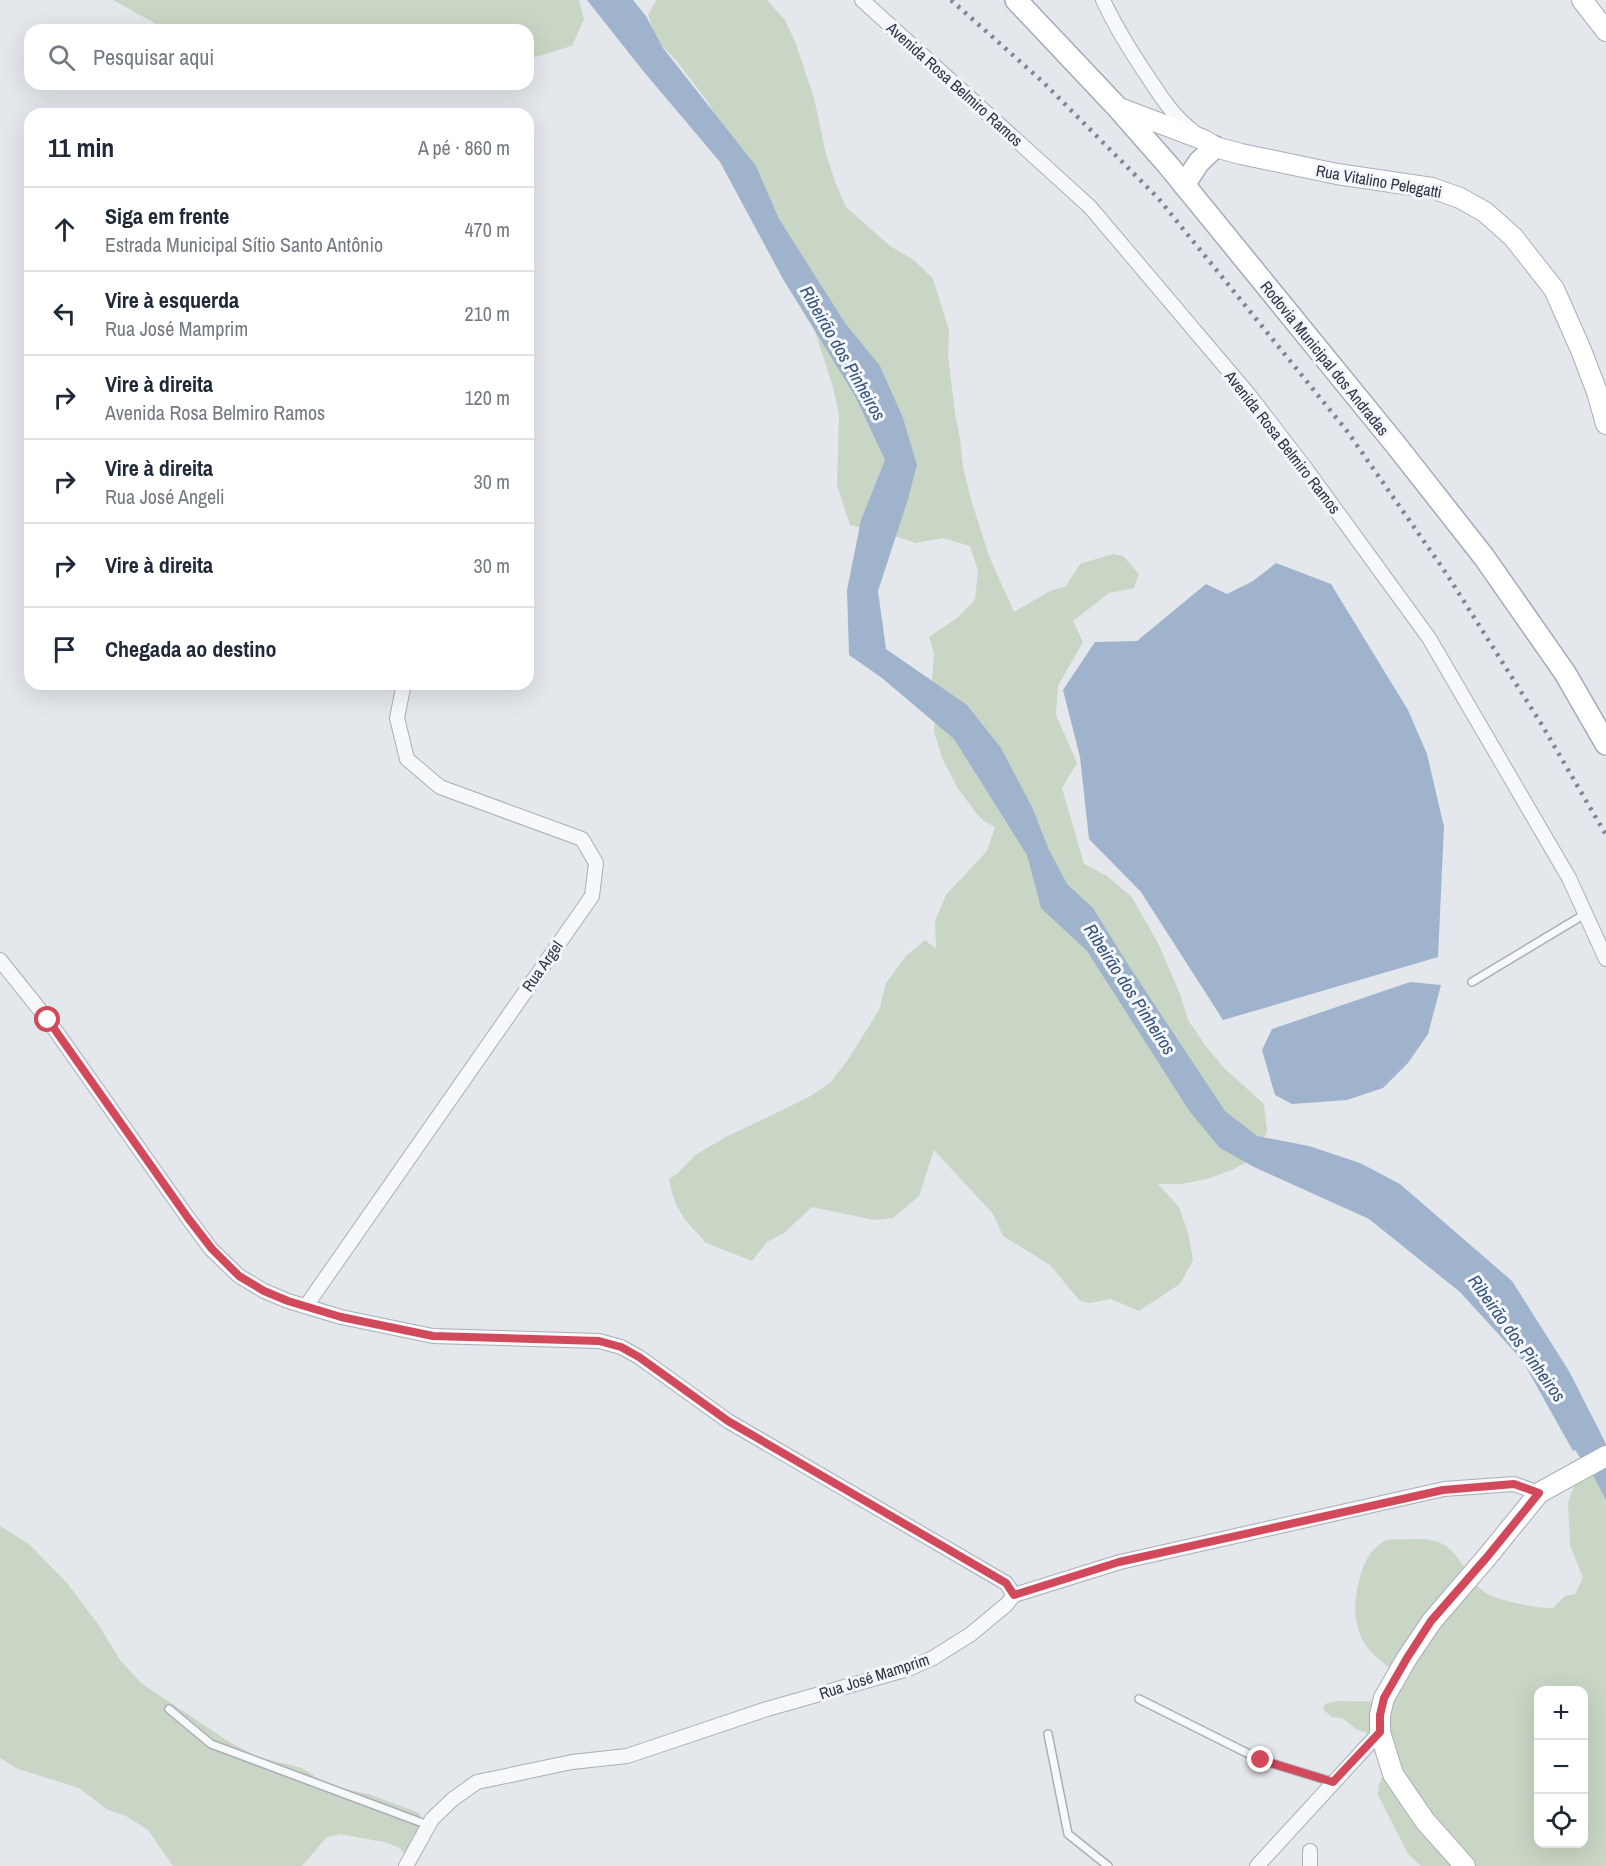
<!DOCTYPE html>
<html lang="pt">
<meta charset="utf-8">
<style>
body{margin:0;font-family:"Archivo Narrow",sans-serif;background:#f6f6f7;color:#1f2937}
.controls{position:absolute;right:18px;bottom:18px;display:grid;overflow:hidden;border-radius:12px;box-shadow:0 6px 24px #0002}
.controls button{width:54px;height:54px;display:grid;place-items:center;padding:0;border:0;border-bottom:2px solid #e0e1e3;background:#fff;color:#1f2937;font:30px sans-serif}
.stop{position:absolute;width:18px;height:18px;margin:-14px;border:4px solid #d1495b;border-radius:50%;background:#fff}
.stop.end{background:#d1495b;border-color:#fff;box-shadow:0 2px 6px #0008}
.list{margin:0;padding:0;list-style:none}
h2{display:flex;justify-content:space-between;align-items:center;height:78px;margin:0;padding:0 24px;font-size:26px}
h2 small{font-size:20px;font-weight:400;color:#747a83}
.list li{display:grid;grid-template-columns:39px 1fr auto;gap:18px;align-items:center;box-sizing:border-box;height:84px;padding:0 24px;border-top:2px solid #e0e1e3}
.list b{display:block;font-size:22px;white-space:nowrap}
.list p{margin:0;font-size:20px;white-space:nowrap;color:#747a83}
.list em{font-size:20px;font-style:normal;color:#747a83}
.icon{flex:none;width:33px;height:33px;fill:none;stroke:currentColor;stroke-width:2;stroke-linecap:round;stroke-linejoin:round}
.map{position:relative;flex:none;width:1606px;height:1866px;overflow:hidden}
.search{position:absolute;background:#fff;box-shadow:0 6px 24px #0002;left:24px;top:24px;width:510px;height:66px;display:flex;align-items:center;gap:15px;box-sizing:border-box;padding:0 21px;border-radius:18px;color:#747a83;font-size:22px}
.panel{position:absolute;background:#fff;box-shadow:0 6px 24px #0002;left:24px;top:108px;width:510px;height:582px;border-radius:18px}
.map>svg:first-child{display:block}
</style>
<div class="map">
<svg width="1606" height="1866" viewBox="0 0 1606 1866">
<rect width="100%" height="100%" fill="#e4e7ec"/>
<g fill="#c9d6c5" fill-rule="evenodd">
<path d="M113 0H579L584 19 572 46 528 59V30H352L326 27 309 30H167Z"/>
<path d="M657 0H767L785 20 796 44 814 98 826 154 835 182 846 207 890 246 914 260 933 279 949 330 948 356 955 413 960 439 963 467 970 496 989 556 1014 612 1050 591 1066 586 1080 564 1113 554 1123 556 1139 574 1134 588 1109 593 1073 621 1083 642 1058 686 1056 715 1077 763 1062 788 1084 864 1107 876 1131 896 1158 943 1180 994 1188 1020 1205 1045 1223 1067 1264 1104 1267 1131 1256 1157 1232 1170 1207 1179 1181 1184H1158L1179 1207 1188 1233 1193 1260 1180 1284 1139 1311 1111 1299 1090 1303 1080 1301 1050 1265 1003 1236 993 1214 934 1150 919 1196 893 1218 874 1220 812 1207 784 1233 767 1242 752 1261 704 1242 702 1238C683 1219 674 1207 669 1179L677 1174 695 1155 726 1137 807 1098 830 1083 847 1061 879 1010 886 983 906 956 925 940 936 949 935 921 946 895 987 851 995 827 984 821 976 813 957 787 943 760 934 732 936 705 932 680 934 653 929 637 957 618 975 600 978 571 970 546 943 538 916 543 885 533 850 525 837 485 839 414 833 387 789 251 708 102 675 59 656 40 648 14Z"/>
<path d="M1606 1465V1866H1421L1408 1854 1378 1795 1379 1784 1389 1763 1382 1739 1356 1729 1342 1718 1332 1717 1323 1709 1325 1704 1338 1701 1387 1702 1399 1675C1378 1659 1360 1648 1356 1619 1353 1597 1361 1551 1385 1541 1392 1538 1405 1540 1412 1539 1427 1539 1439 1539 1451 1550 1465 1564 1471 1586 1490 1595 1502 1601 1539 1609 1553 1608L1565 1596 1575 1594 1583 1578 1570 1545 1568 1502 1574 1486 1590 1471ZM1538 1690H1584V1844H1538Z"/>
<path d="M0 1526 29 1544 67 1583 98 1624 120 1660 141 1683 231 1743 258 1757 302 1768 330 1786 368 1794 420 1813 417 1834 406 1856 400 1848 384 1842 339 1834 327 1837 302 1866H173L148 1830 126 1816 108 1810 79 1788 18 1769 0 1758Z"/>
</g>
<g fill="#9fb4cc">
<path d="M587 0H633L646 16 663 48 756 166 779 219 845 323 880 366 903 418 917 465 908 499 878 591 886 649 967 705 1001 748 1033 809 1048 848 1067 884 1093 908 1127 963 1225 1111 1257 1136 1309 1146 1360 1163 1400 1184 1512 1281 1569 1371 1601 1434 1573 1451 1522 1360 1460 1292 1369 1219 1254 1167 1220 1148 1190 1112 1087 951 1041 908 1027 855 954 739 882 678 849 655 847 590 861 520 885 460 855 396 783 279 720 162 644 72Z"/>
<path d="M1276 563 1331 584 1408 710 1427 754 1444 827 1438 957 1223 1020 1141 892 1089 839 1080 757 1063 690 1095 642 1137 641 1206 584 1227 594 1253 581Z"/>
<path d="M1410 982 1441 985 1428 1034 1408 1063 1383 1088 1347 1100 1292 1104 1275 1095 1262 1050 1272 1029Z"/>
<path d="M1606 1463V1500L1591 1471Z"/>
</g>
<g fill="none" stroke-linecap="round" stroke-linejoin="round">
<path stroke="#9fb4cc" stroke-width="30" d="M1567 1408 1591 1447"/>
<defs>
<g id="lane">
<path d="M1472 982 1585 914"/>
<path d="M1139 1699 1261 1760 1333 1782"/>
<path d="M169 1709 211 1744 428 1825"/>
<path d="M1048 1734 1068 1834 1108 1866"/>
</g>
<g id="street">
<path d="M862 0 1090 207 1250 396 1306 469 1429 638 1569 878 1606 959"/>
<path d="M1103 0C1116 28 1131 52 1148 77 1161 97 1174 117 1193 131"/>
<path d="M0 960 48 1020 188 1218 211 1249 239 1276 264 1291 288 1301 341 1317 433 1336 599 1341 621 1347 639 1357 728 1421 1006 1583 1014 1595"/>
<path d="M306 1306 592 896 596 863 582 839 440 787 407 759 397 718 403 688"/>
<path d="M1310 1851V1866"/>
<path d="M406 1866 432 1819 453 1799 477 1782 572 1762 627 1756 767 1709 908 1669 933 1658 971 1634 1006 1605 1014 1595 1120 1562 1444 1489 1514 1484 1539 1493"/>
<path d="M1257 1866 1380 1732"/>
</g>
<g id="secondary">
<path d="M1582 0 1606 31"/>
<path d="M1117 107 1204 140 1215 147 1241 154 1337 174 1432 188 1460 198 1485 212 1513 237 1554 289 1581 350 1597 392 1606 424"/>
<path d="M1465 1866 1425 1821 1393 1774 1380 1732V1715L1384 1698 1407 1658 1432 1621 1487 1557 1539 1493 1606 1456"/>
</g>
<g id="primary">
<path d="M1016 0 1117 107 1168 165 1396 445 1484 557 1565 673 1606 744"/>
<path d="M1184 185 1199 162 1215 147"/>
</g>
</defs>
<use href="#lane" stroke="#a9aeb7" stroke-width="10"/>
<use href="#street" stroke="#a9aeb7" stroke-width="16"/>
<use href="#secondary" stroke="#a9aeb7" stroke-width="22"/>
<use href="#primary" stroke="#a3abb8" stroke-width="24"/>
<use href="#lane" stroke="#f7f8fa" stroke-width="7"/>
<use href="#street" stroke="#f7f8fa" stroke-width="14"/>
<use href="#secondary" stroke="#fff" stroke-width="20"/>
<use href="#primary" stroke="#fff" stroke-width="21"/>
<path stroke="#7d8696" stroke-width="4.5" stroke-dasharray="3 6" stroke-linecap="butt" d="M951 0 1043 82 1158 198 1347 431 1446 573 1542 725 1606 835"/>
</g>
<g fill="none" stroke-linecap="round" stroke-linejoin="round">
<path stroke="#d1495b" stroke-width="8" d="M48 1020 188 1218 212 1249 239 1276 264 1291 288 1301 341 1317 433 1336 599 1341 621 1347 639 1357 728 1421 1006 1583 1014 1595 1119 1562 1443 1490 1514 1484 1539 1493 1487 1557 1431 1621 1407 1658 1384 1698 1380 1715V1732L1333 1782 1261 1760"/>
</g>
<g text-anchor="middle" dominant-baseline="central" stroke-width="6" stroke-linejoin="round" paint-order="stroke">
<g font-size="16" fill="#2b3445" stroke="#f4f6f9">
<text transform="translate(955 84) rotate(42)">Avenida Rosa Belmiro Ramos</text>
<text transform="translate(1379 181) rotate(10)">Rua Vitalino Pelegatti</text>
<text transform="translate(1325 358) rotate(51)">Rodovia Municipal dos Andradas</text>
<text transform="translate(1283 442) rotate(52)">Avenida Rosa Belmiro Ramos</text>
<text transform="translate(542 966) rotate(-55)">Rua Argel</text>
<text transform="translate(874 1676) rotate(-18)">Rua José Mamprim</text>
</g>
<g font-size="18" font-style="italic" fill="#34527a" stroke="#f4f6f9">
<text transform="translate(843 353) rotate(60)">Ribeirão dos Pinheiros</text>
<text transform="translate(1130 989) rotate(57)">Ribeirão dos Pinheiros</text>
<text transform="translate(1517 1338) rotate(54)">Ribeirão dos Pinheiros</text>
</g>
</g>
</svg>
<div class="controls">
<button>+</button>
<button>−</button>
<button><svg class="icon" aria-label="locate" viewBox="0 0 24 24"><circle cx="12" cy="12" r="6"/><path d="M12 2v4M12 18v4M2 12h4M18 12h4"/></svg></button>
</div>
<div class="stop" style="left:48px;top:1020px"></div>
<div class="stop end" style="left:1261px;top:1760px"></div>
<div class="search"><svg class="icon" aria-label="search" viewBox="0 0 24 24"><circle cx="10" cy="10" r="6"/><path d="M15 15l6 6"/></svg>Pesquisar aqui</div>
<section class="panel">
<h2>11 min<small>A pé · 860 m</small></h2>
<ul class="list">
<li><svg class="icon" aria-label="ahead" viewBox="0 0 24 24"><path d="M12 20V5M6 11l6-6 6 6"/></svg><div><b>Siga em frente</b><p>Estrada Municipal Sítio Santo Antônio</p></div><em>470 m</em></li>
<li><svg class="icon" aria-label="left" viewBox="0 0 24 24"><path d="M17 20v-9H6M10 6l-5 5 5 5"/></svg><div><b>Vire à esquerda</b><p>Rua José Mamprim</p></div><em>210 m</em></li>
<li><svg class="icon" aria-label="right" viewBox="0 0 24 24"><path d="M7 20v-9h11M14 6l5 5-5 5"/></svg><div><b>Vire à direita</b><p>Avenida Rosa Belmiro Ramos</p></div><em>120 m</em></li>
<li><svg class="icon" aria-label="right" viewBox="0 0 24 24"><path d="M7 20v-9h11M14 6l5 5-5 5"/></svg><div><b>Vire à direita</b><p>Rua José Angeli</p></div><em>30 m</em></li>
<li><svg class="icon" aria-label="right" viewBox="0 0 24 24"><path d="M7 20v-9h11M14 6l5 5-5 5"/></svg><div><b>Vire à direita</b></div><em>30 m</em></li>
<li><svg class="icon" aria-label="arrive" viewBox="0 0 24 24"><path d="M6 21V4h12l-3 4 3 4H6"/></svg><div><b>Chegada ao destino</b></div></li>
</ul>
</section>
</div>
